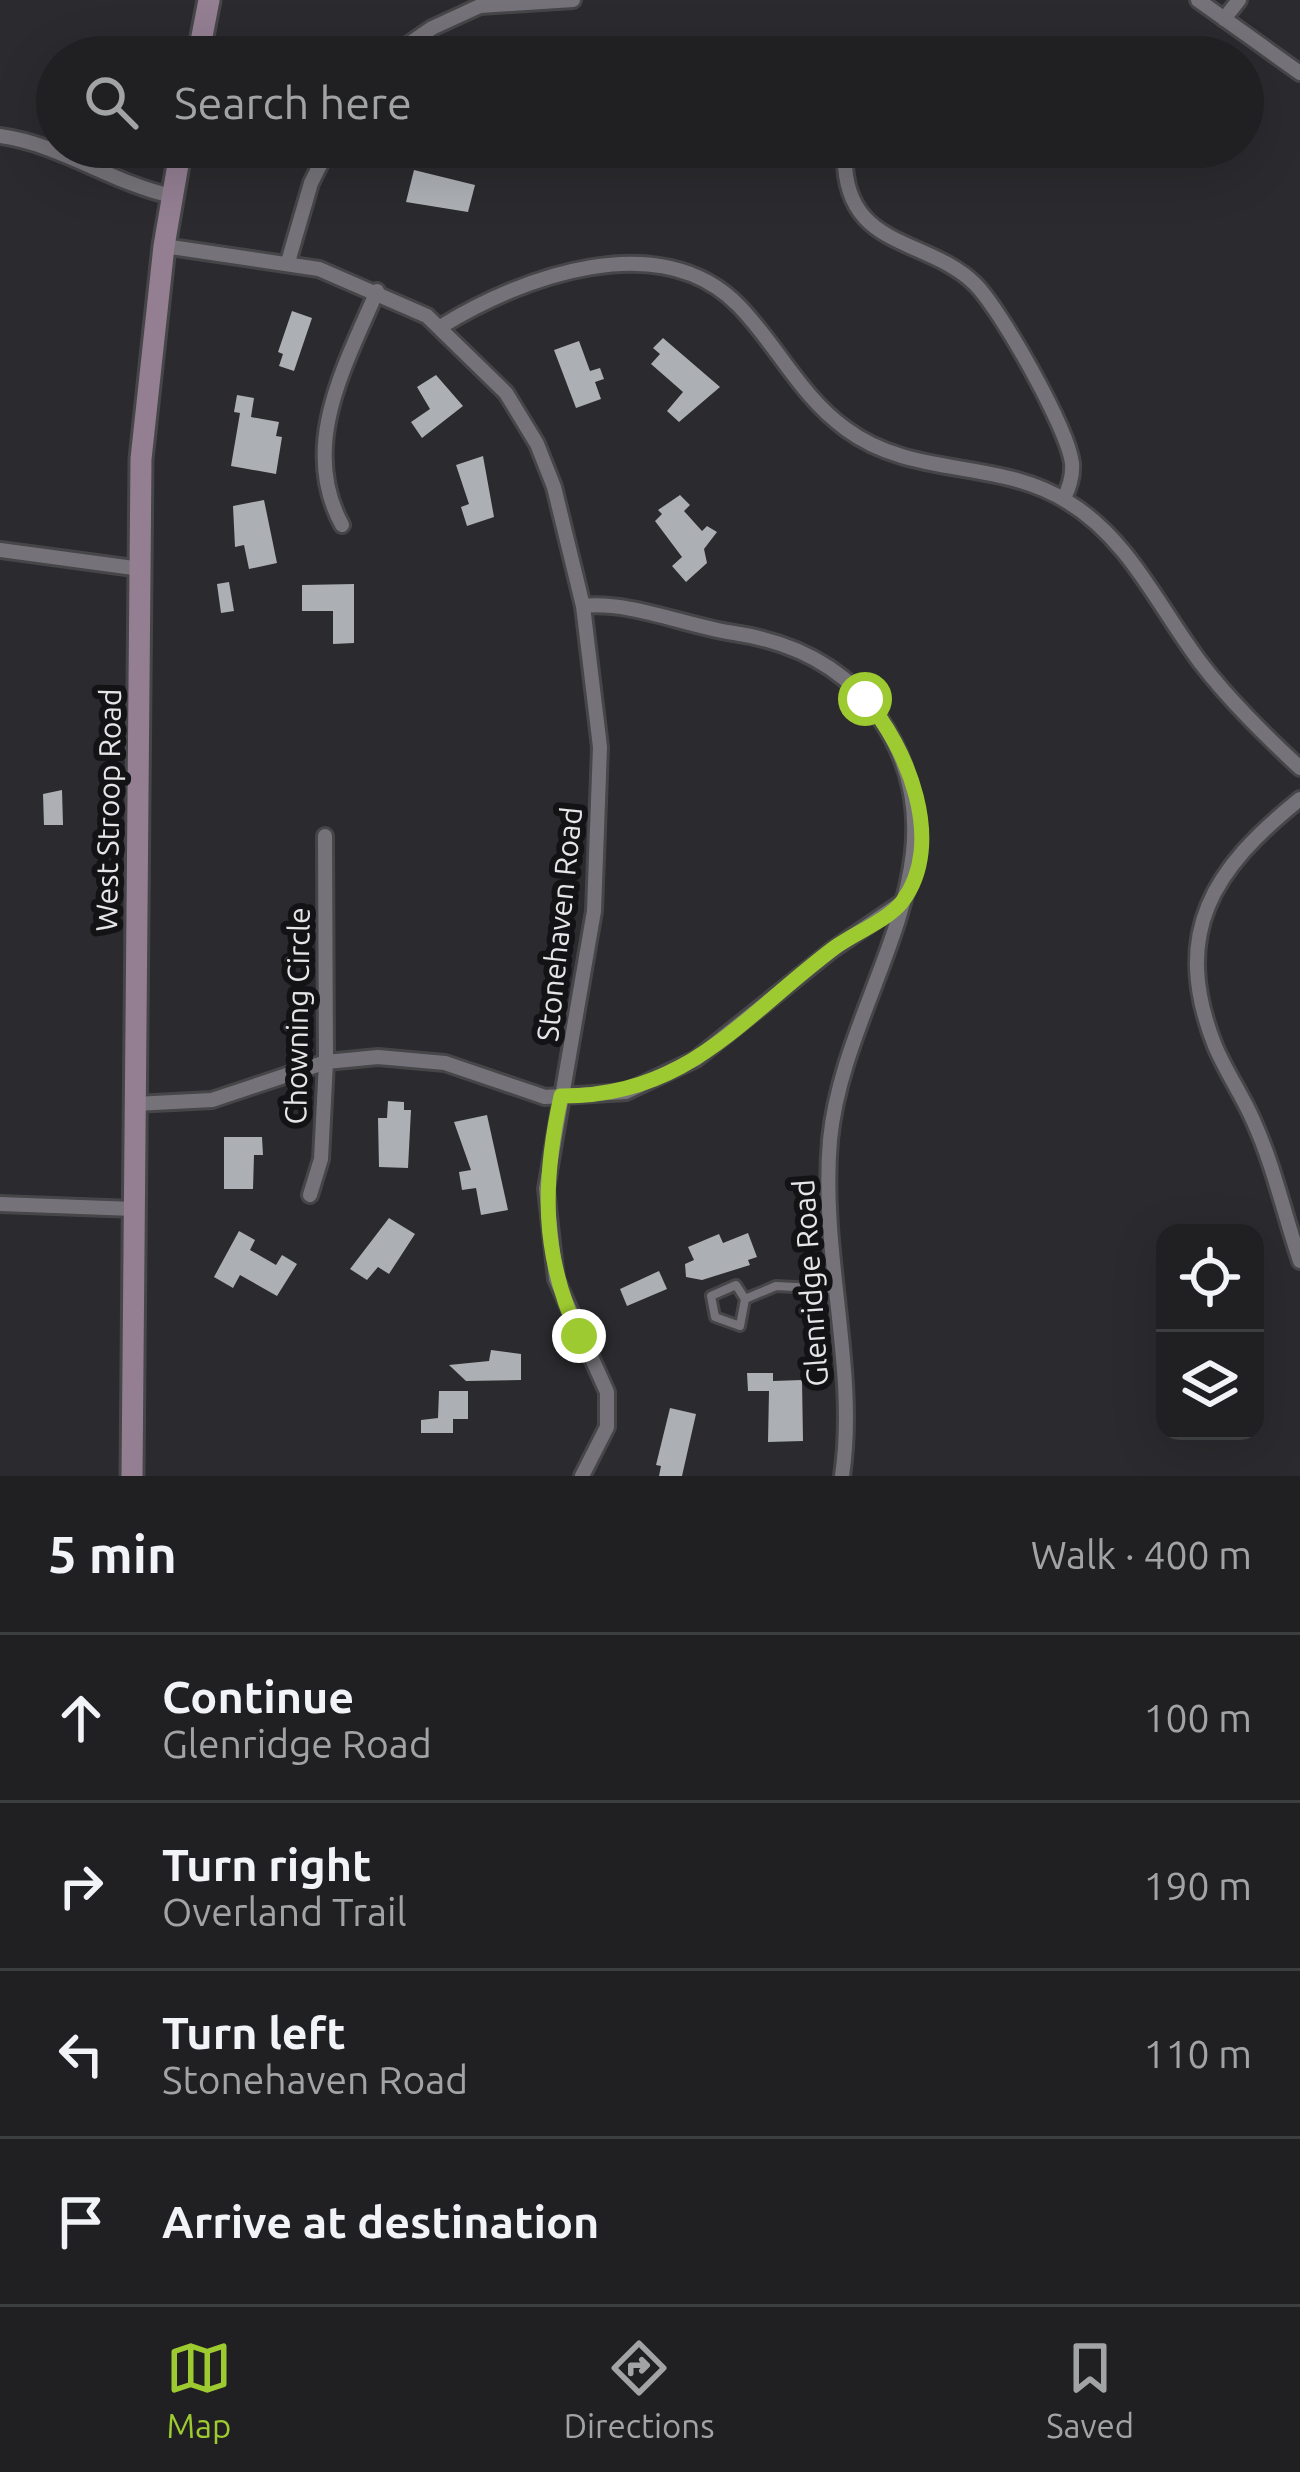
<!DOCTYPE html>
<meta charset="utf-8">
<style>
body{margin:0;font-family:Ubuntu,sans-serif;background:#28282a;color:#f1f3f6}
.controls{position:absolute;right:36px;bottom:36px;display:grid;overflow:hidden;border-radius:24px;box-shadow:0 12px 48px #0002}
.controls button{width:108px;height:108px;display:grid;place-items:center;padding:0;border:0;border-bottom:3px solid #3d3e40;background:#202022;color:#f1f3f6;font:60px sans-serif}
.stop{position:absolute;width:36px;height:36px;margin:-27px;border:9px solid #9dca30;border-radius:50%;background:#fff}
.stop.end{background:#9dca30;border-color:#fff;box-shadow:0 3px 12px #0008}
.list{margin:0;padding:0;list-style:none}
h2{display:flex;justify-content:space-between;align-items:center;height:156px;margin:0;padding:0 48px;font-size:51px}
h2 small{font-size:39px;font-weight:400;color:#a2a3a5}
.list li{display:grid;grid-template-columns:78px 1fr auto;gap:36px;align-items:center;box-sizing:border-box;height:168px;padding:0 48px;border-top:3px solid #3d3e40}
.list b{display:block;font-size:45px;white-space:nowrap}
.list p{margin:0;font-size:39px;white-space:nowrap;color:#a2a3a5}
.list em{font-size:39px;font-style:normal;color:#a2a3a5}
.icon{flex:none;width:66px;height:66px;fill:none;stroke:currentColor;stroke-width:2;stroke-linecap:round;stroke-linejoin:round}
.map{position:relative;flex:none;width:1300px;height:1476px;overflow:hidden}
.search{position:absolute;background:#202022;box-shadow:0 12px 48px #0002;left:36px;right:36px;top:36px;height:132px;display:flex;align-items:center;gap:30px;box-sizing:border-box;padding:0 42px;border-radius:66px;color:#a2a3a5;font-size:45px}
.sheet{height:828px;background:#202022}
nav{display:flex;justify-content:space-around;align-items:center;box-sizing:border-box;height:168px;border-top:3px solid #3d3e40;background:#202022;font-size:33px;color:#a2a3a5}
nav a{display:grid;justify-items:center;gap:6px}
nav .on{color:#9dca30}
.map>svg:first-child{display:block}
</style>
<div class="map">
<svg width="1300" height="1476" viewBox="0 0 1300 1476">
<rect width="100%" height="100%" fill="#2b2a2e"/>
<g fill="#acafb4">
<path d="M387 147H413L409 166 384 161Z"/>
<path d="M414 170 475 185 468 212 406 202Z"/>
<path d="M292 311 312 318 294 371 279 366 283 354 278 352Z"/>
<path d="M663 338 720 387 679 422 667 411 683 392 651 364 660 354 653 348Z"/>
<path d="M579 341 590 371 600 368 604 379 595 382 601 399 576 408 554 350Z"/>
<path d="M436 375 463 406 422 438 411 422 430 409 417 387Z"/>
<path d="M237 395 254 398 251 417 279 422 276 436 282 437 276 474 231 466 240 413 234 412Z"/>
<path d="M483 456 494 517 467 526 461 507 469 504 456 465Z"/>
<path d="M680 495 690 505 684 511 702 531 707 526 717 532 704 549 707 563 686 582 672 566 682 557 655 521 662 514 658 510Z"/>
<path d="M264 500 277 563 249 569 244 545 235 547 233 506Z"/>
<path d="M229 582 234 611 221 613 217 584Z"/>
<path d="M354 584V643L333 644V611H302V585Z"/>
<path d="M62 790 63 825H44L43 794Z"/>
<path d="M388 1101 404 1102V1110H411L408 1168 379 1167 378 1118H387Z"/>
<path d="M487 1115 508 1210 481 1215 476 1188 462 1190 459 1172 471 1170 454 1122Z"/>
<path d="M224 1137H262L263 1155H254L253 1189H224Z"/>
<path d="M389 1218 415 1234 389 1274 378 1267 367 1280 350 1269Z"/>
<path d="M239 1231 255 1240 250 1250 276 1265 282 1255 297 1264 277 1296 240 1275 233 1288 214 1277Z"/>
<path d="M748 1233 757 1257 748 1260 750 1265 702 1280 686 1277 685 1264 694 1260 688 1247 719 1234 723 1243Z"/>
<path d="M659 1271 667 1289 627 1306 620 1289Z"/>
<path d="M491 1350 521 1354V1380L466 1381 449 1365 489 1361Z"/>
<path d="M747 1373H773V1381L802 1380 803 1441 768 1442 769 1391H748Z"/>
<path d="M439 1391H468V1419H453V1433H421V1420L438 1418Z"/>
<path d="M670 1408 696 1414 682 1476H659L661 1466 656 1465Z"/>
</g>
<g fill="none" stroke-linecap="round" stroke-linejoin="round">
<defs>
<path id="lane" d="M745 1299 740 1326 715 1317 711 1296 736 1285 745 1299 776 1286 832 1289"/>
<g id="street">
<path d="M1198 0 1300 73"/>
<path d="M1224 19 1239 0"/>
<path d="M390 57 432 28 480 6 573 0"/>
<path d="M0 136C60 144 112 183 172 196"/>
<path d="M845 147C839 251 925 235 975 284 1001 310 1067 427 1072 463 1073 475 1069 488 1064 498"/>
<path d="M164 246 319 269 427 316 506 393 537 444 554 487 583 606 600 747 594 911 546 1189 556 1279 607 1392V1427L582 1476"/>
<path d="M288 262 311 183 329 147"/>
<path d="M442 326C521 277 661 225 739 306 777 345 800 396 846 429 913 479 999 458 1068 502 1129 539 1158 606 1200 662 1229 700 1265 735 1300 768"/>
<path d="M342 525C299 446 345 366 377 291"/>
<path d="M0 550 141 569"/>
<path d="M583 606C631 601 686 626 734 633 793 642 845 667 879 717 976 858 844 992 830 1140 820 1255 858 1368 842 1476"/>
<path d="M1300 799C1213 869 1170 933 1215 1046 1226 1072 1242 1095 1253 1120 1274 1166 1284 1214 1300 1261"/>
<path d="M135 1104 212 1100 326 1062 378 1057 445 1063 545 1097 626 1092 696 1059 832 950 901 903"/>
<path d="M310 1195 321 1159 326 1062 325 836"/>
<path d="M0 1204 134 1209"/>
</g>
<g id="secondary">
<path d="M198 57 209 0"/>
<path d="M132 1476 141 459 164 246 181 147"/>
</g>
</defs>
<use href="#lane" stroke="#464548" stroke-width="14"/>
<use href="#street" stroke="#464548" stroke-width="20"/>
<use href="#secondary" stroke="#464548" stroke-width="27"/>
<use href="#lane" stroke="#757379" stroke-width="8"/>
<use href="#street" stroke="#757379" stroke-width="14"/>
<use href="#secondary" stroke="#937e92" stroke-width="21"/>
</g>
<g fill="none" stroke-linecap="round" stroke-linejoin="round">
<path stroke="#9dca30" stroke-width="15" d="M579 1336C541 1254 542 1183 561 1096 687 1097 741 1018 834 948 853 934 888 920 902 902 947 843 907 746 865 699"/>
</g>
<g text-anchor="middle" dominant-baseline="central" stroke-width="12" stroke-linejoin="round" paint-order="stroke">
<g font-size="30" fill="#e6e5e8" stroke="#131315">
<text transform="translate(108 810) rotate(-89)">West Stroop Road</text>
<text transform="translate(559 924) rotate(-84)">Stonehaven Road</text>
<text transform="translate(297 1016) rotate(-89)">Chowning Circle</text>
<text transform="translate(810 1283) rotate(-94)">Glenridge Road</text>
</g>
</g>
</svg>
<div class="controls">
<button><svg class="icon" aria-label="locate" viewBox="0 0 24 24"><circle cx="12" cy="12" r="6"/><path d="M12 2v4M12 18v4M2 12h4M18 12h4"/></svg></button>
<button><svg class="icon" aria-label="layers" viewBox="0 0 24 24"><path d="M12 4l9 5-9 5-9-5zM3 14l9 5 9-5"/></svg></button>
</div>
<div class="stop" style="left:865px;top:699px"></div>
<div class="stop end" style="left:579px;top:1336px"></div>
<div class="search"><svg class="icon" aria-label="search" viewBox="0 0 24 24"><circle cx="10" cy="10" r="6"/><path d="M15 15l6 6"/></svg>Search here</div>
</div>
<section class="sheet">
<h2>5 min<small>Walk · 400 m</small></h2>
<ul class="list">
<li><svg class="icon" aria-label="ahead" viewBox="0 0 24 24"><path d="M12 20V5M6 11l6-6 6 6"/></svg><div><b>Continue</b><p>Glenridge Road</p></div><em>100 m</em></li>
<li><svg class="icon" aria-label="right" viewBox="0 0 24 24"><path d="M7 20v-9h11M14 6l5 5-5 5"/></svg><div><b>Turn right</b><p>Overland Trail</p></div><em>190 m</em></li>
<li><svg class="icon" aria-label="left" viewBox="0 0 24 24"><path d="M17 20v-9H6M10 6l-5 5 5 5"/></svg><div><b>Turn left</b><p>Stonehaven Road</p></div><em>110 m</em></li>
<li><svg class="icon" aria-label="arrive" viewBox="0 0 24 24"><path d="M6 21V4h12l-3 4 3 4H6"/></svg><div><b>Arrive at destination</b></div></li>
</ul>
</section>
<nav>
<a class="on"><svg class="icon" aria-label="map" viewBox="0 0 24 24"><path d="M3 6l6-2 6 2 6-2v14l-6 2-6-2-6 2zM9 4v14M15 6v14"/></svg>Map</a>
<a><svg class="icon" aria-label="directions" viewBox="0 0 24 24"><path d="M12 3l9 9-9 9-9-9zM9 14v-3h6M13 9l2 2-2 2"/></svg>Directions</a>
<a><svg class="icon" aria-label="saved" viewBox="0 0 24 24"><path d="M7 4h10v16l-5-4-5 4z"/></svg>Saved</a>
</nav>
